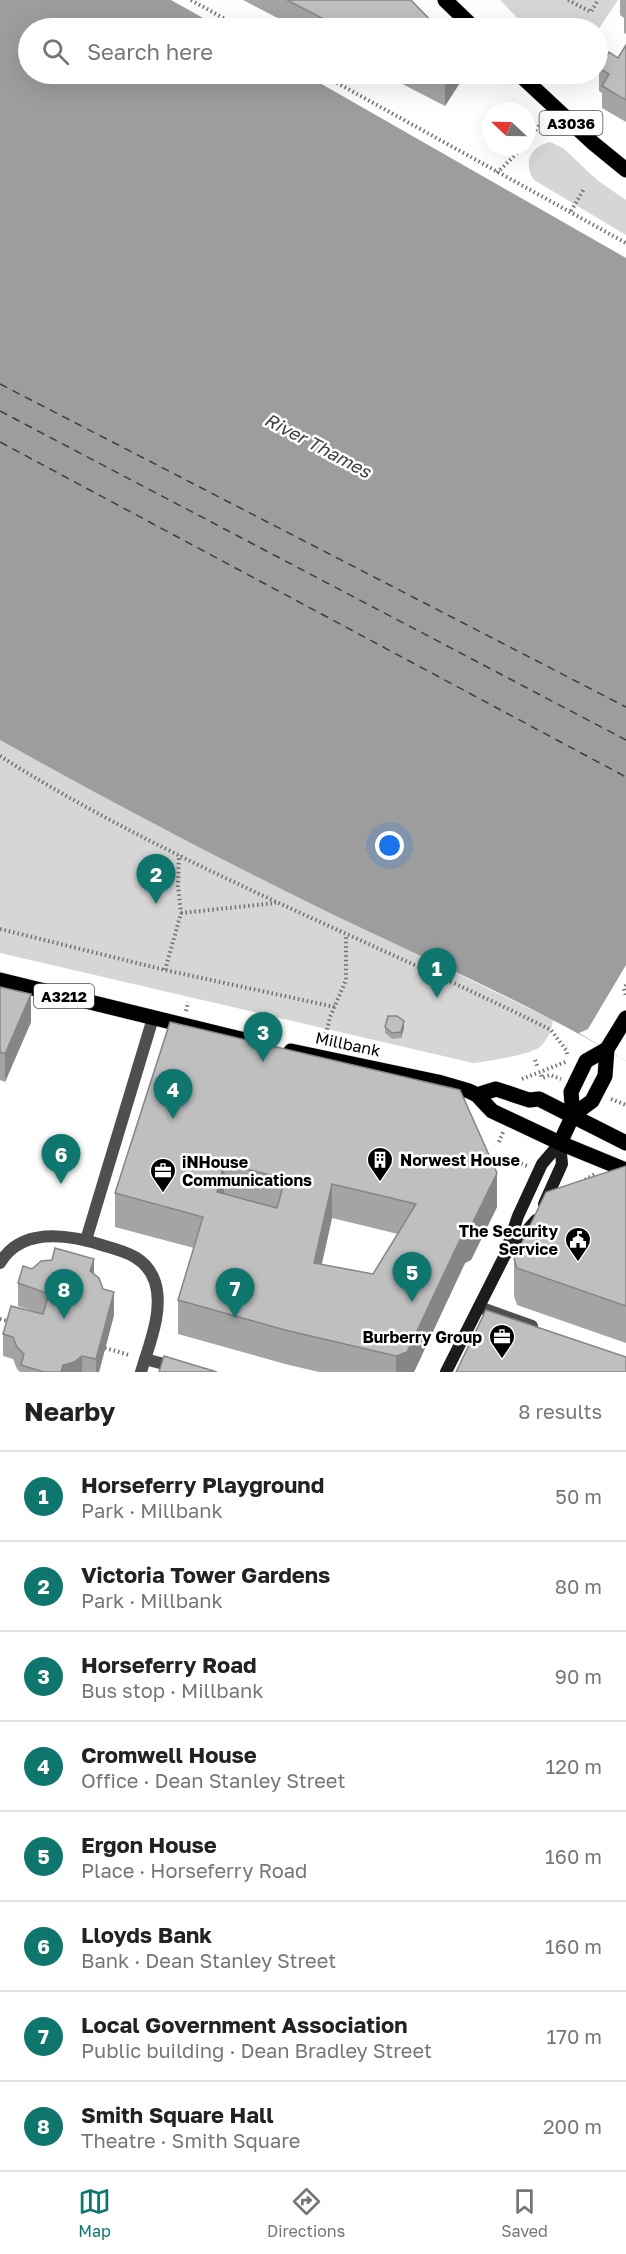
<!DOCTYPE html>
<meta charset="utf-8">
<style>
body{margin:0;font-family:"Golos Text",sans-serif;background:#f6f6f6;color:#222}
.compass{position:absolute;left:482px;top:102px;width:54px;height:54px;border-radius:50%;background:#fff;box-shadow:0 6px 24px #0002;rotate:292deg}
.you{position:absolute;left:390px;top:846px;width:21px;height:21px;margin:-15px;border:4px solid #fff;border-radius:50%;background:#1a73e8;box-shadow:0 0 0 9px #1a73e833}
.badge{display:grid;place-items:center;width:39px;height:39px;border-radius:50%;background:#0f766e;color:#fff;font-size:20px;font-weight:700}
.pin{position:absolute;translate:-50% -50px;filter:drop-shadow(0 2px 3px #0008)}
.pin::after{content:'';position:absolute;top:32px;width:21px;height:18px;background:inherit;clip-path:polygon(0 0,100% 0,50% 100%)}
.list{margin:0;padding:0;list-style:none}
h2{display:flex;justify-content:space-between;align-items:center;height:78px;margin:0;padding:0 24px;font-size:26px}
h2 small{font-size:20px;font-weight:400;color:#767676}
.list li{display:grid;grid-template-columns:39px 1fr auto;gap:18px;align-items:center;box-sizing:border-box;height:90px;padding:0 24px;border-top:2px solid #e0e0e0}
.list b{display:block;font-size:22px;white-space:nowrap}
.list p{margin:0;font-size:20px;white-space:nowrap;color:#767676}
.list em{font-size:20px;font-style:normal;color:#767676}
.icon{flex:none;width:33px;height:33px;fill:none;stroke:currentColor;stroke-width:2;stroke-linecap:round;stroke-linejoin:round}
.map{position:relative;flex:none;width:626px;height:1372px;overflow:hidden}
.search{position:absolute;background:#fff;box-shadow:0 6px 24px #0002;left:18px;right:18px;top:18px;height:66px;display:flex;align-items:center;gap:15px;box-sizing:border-box;padding:0 21px;border-radius:33px;color:#767676;font-size:22px}
.sheet{height:798px;background:#fff}
nav{display:flex;justify-content:space-around;align-items:center;box-sizing:border-box;height:84px;border-top:2px solid #e0e0e0;background:#fff;font-size:16px;color:#767676}
nav a{display:grid;justify-items:center;gap:3px}
nav .on{color:#0f766e}
.map>svg:first-child{display:block}
</style>
<div class="map">
<svg width="626" height="1372" viewBox="0 0 626 1372">
<rect width="100%" height="100%" fill="#fff"/>
<g fill="#d6d6d6">
<path d="M500 0H618L598 30 527 28Z"/>
<path d="M550 142 563 148 597 180 626 200V235L534 180C523 162 530 147 550 142Z"/>
<path d="M0 740C181 841 367 930 553 1020 552 1029 548 1039 541 1046 532 1055 487 1061 473 1063L0 953Z"/>
</g>
<path fill="#9d9d9d" d="M0 0H171L214 24 213 25 223 28H28V74H304L626 258V1061C533 1005 432 962 334 915 221 860 109 801 0 740Z"/>
<path fill="#fff" d="M626 965V1061L579 1033 588 1029Z"/>
<g fill="none" stroke-linecap="round" stroke-linejoin="round">
<g stroke="#3e3e3e" stroke-width="1.5" stroke-dasharray="8 6" stroke-linecap="butt">
<path d="M0 384 626 707"/>
<path d="M0 411 626 740"/>
<path d="M0 442 626 777"/>
</g>
<defs>
<g id="primary">
<path d="M445 0 474 28"/>
<path d="M519 74 593 143 626 170"/>
<path d="M0 980 265 1045"/>
<path d="M291 1051 438 1082 469 1091 477 1095 492 1111 560 1143 626 1170"/>
<path d="M477 1095 496 1089 529 1100 539 1099 626 1143"/>
<path d="M573 1115 592 1101 605 1076 607 1049 626 1018"/>
<path d="M560 1143 573 1115 571 1092 586 1061 607 1049"/>
</g>
</defs>
<use href="#primary" stroke="#dbdbdb" stroke-width="16"/>
<g stroke="#717171" stroke-width="4" stroke-dasharray="1.5 3" stroke-linecap="butt">
<path d="M191 0 241 28"/>
<path d="M568 0 591 12 598 0"/>
<path d="M321 74 626 243"/>
<path d="M527 141 541 123"/>
<path d="M497 173 523 147"/>
<path d="M571 211 584 189"/>
<path d="M0 756C173 866 368 938 551 1030L566 1050 568 1057"/>
<path d="M181 913 276 903"/>
<path d="M0 929 165 970 335 1007"/>
<path d="M165 970 181 913 178 886 179 855"/>
<path d="M626 985 624 989 626 996"/>
<path d="M186 1011 188 1002"/>
<path d="M326 1034 330 1017 346 980V935"/>
<path d="M535 1060 538 1068"/>
<path d="M541 1075 542 1078 550 1075 561 1079"/>
<path d="M522 1079 568 1061"/>
<path d="M611 1099 626 1105"/>
<path d="M499 1142 503 1132"/>
<path d="M513 1160 527 1166"/>
<path d="M581 1182 595 1174"/>
<path d="M0 1319 11 1322"/>
<path d="M105 1348 129 1355"/>
</g>
<g stroke="#4f4f4f" stroke-width="12">
<path d="M86 1240 153 1018"/>
<path d="M0 1263C22 1226 71 1235 105 1246 127 1252 147 1258 155 1282 164 1310 149 1345 141 1372"/>
<path d="M479 1307 532 1326"/>
<path d="M145 1359 194 1372"/>
</g>
<g stroke="#1c1c1c" stroke-width="12">
<path d="M544 1204 562 1164 560 1143"/>
<path d="M506 1254 536 1220"/>
<path d="M446 1372 504 1257 518 1216 542 1164 560 1143"/>
</g>
<use href="#primary" stroke="#000" stroke-width="15"/>
</g>
<g fill="#a4a4a4" fill-rule="evenodd">
<path d="M243 0H411L438 28H297Z"/>
<path d="M620 0H626V34L624 33V18L620 15Z"/>
<path d="M626 45V122L602 108V93L599 91V68L618 58Z"/>
<path d="M383 74H463V78L445 106Z"/>
<path d="M0 987 31 1022 5 1082 0 1080Z"/>
<path d="M170 1022 497 1207 471 1260 465 1263 414 1372H319L285 1364 178 1334V1300L194 1248 115 1227V1193ZM332 1218 398 1234 373 1274 322 1264Z"/>
<path d="M385 1027 404 1028 401 1038 392 1039 385 1033Z"/>
<path d="M626 1166V1343L517 1305 514 1296V1259Z"/>
<path d="M32 1269 94 1273 114 1315 99 1372H20L17 1369 13 1359 3 1356V1334L43 1314 18 1306V1283Z"/>
</g>
<g fill="#868686">
<path d="M451 74H463V78L445 106V84Z"/>
<path d="M31 994V1022L5 1082V1054Z"/>
<path d="M404 1021V1028L401 1038V1032Z"/>
<path d="M224 1163V1197L217 1192Z"/>
<path d="M497 1173V1207L471 1260 465 1263 414 1372H396V1356L465 1229Z"/>
<path d="M332 1184V1218L314 1297V1263Z"/>
<path d="M94 1259V1282L90 1271Z"/>
<path d="M114 1292V1315L99 1372H96V1359Z"/>
<path d="M82 1356V1372H61L63 1365Z"/>
</g>
<g fill="#bfbfbf" stroke="#868686" stroke-width="1.5" fill-rule="evenodd">
<path d="M287 0H411L438 28H341Z"/>
<path d="M626 45V100L602 86 609 74 599 68 609 52 618 58Z"/>
<path d="M426 74H451L445 84Z"/>
<path d="M0 987 31 994 5 1054 0 1052Z"/>
<path d="M388 1016H397L404 1021 401 1032 392 1033 385 1027Z"/>
<path d="M170 1022 460 1090 497 1173 471 1226 465 1229 407 1352 396 1356 285 1330 178 1300 203 1217 115 1193ZM224 1163 285 1179 277 1208 217 1192ZM332 1184 416 1204 373 1274 314 1263Z"/>
<path d="M626 1166V1306L517 1268 514 1259 546 1192Z"/>
<path d="M55 1248 94 1259 90 1271 99 1278 103 1289 114 1292 96 1359 82 1356 74 1362 63 1365 61 1372H44L21 1365 24 1354 17 1347 13 1337 3 1334 11 1306 43 1314 49 1294 18 1283 23 1266 32 1269 41 1261 52 1260Z"/>
<path d="M486 1310 626 1357V1372H456Z"/>
<path d="M164 1356 217 1372H159Z"/>
</g>
<defs>
<symbol id="building-pin" viewBox="-11 -11 22 30"><path d="M0 17L-7.5 6A9.5 9.5 0 1 1 7.5 6Z" fill="#000" stroke="#fff"/><path d="M-4-6H4V6H1V3H-1V6H-4ZM-2.5-4.3h1.7v1.8h-1.7ZM.8-4.3h1.7v1.8H.8ZM-2.5-1h1.7V.8h-1.7ZM.8-1h1.7V.8H.8Z" fill="#fff"/></symbol>
<symbol id="office-pin" viewBox="-11 -11 22 30"><path d="M0 17L-7.5 6A9.5 9.5 0 1 1 7.5 6Z" fill="#000" stroke="#fff"/><path d="M-6-3h4V-5.5h4V-3h4V5H-6ZM-1-4.5V-3h2v-1.5ZM-6 0V1H6V0Z" fill="#fff"/></symbol>
<symbol id="civic-pin" viewBox="-11 -11 22 30"><path d="M0 17L-7.5 6A9.5 9.5 0 1 1 7.5 6Z" fill="#000" stroke="#fff"/><path d="M-.6-6.5H3V-4.5H.6V-3L4-1V1h2V6H-6V1h2V-1L-.6-3ZM-1.2 2.5V6h2.4V2.5Z" fill="#fff"/></symbol>
</defs>
<g fill-rule="evenodd">
<use href="#building-pin" x="365" y="1145" width="30" height="40"/>
<use href="#office-pin" x="148" y="1156" width="30" height="40"/>
<use href="#civic-pin" x="563" y="1225" width="30" height="40"/>
<use href="#office-pin" x="487" y="1322" width="30" height="40"/>
</g>
<g text-anchor="middle" dominant-baseline="central" stroke-width="5" stroke-linejoin="round" paint-order="stroke">
<g fill="#fff" stroke="#4c4c4c" stroke-width="1.5">
<rect x="539.5" y="111" width="63" height="24" rx="4.5"/>
<rect x="34" y="984" width="60" height="24" rx="4.5"/>
</g>
<g font-size="15" font-weight="bold" fill="#000">
<text x="571" y="123">A3036</text>
<text x="64" y="996">A3212</text>
</g>
<g font-size="16" fill="#000" stroke="#fff">
<text transform="translate(348 1044) rotate(12)">Millbank</text>
</g>
<g font-size="16" font-weight="bold" fill="#000" stroke="#fff" text-anchor="start">
<text x="400" y="1160">Norwest House</text>
<text x="182" y="1162">iNHouse<tspan x="182" dy="18">Communications</tspan></text>
<text x="558" y="1231" text-anchor="end">The Security<tspan x="558" dy="18">Service</tspan></text>
<text x="482" y="1337" text-anchor="end">Burberry Group</text>
</g>
<g font-size="18" font-style="italic" fill="#3e3e3e" stroke="#fff">
<text transform="translate(318 445) rotate(28)">River Thames</text>
</g>
</g>
</svg>
<svg class="compass" viewBox="-18 -18 36 36"><path d="M0-13l5 13h-10z" fill="#e53935"/><path d="M0 13l5-13h-10z" fill="#767676"/></svg>
<div class="you"></div>
<div class="pin badge" style="left:437px;top:998px">1</div>
<div class="pin badge" style="left:156px;top:904px">2</div>
<div class="pin badge" style="left:263px;top:1062px">3</div>
<div class="pin badge" style="left:173px;top:1119px">4</div>
<div class="pin badge" style="left:412px;top:1302px">5</div>
<div class="pin badge" style="left:61px;top:1184px">6</div>
<div class="pin badge" style="left:235px;top:1318px">7</div>
<div class="pin badge" style="left:64px;top:1319px">8</div>
<div class="search"><svg class="icon" aria-label="search" viewBox="0 0 24 24"><circle cx="10" cy="10" r="6"/><path d="M15 15l6 6"/></svg>Search here</div>
</div>
<section class="sheet">
<h2>Nearby<small>8 results</small></h2>
<ul class="list">
<li><span class="badge">1</span><div><b>Horseferry Playground</b><p>Park · Millbank</p></div><em>50 m</em></li>
<li><span class="badge">2</span><div><b>Victoria Tower Gardens</b><p>Park · Millbank</p></div><em>80 m</em></li>
<li><span class="badge">3</span><div><b>Horseferry Road</b><p>Bus stop · Millbank</p></div><em>90 m</em></li>
<li><span class="badge">4</span><div><b>Cromwell House</b><p>Office · Dean Stanley Street</p></div><em>120 m</em></li>
<li><span class="badge">5</span><div><b>Ergon House</b><p>Place · Horseferry Road</p></div><em>160 m</em></li>
<li><span class="badge">6</span><div><b>Lloyds Bank</b><p>Bank · Dean Stanley Street</p></div><em>160 m</em></li>
<li><span class="badge">7</span><div><b>Local Government Association</b><p>Public building · Dean Bradley Street</p></div><em>170 m</em></li>
<li><span class="badge">8</span><div><b>Smith Square Hall</b><p>Theatre · Smith Square</p></div><em>200 m</em></li>
</ul>
</section>
<nav>
<a class="on"><svg class="icon" aria-label="map" viewBox="0 0 24 24"><path d="M3 6l6-2 6 2 6-2v14l-6 2-6-2-6 2zM9 4v14M15 6v14"/></svg>Map</a>
<a><svg class="icon" aria-label="directions" viewBox="0 0 24 24"><path d="M12 3l9 9-9 9-9-9zM9 14v-3h6M13 9l2 2-2 2"/></svg>Directions</a>
<a><svg class="icon" aria-label="saved" viewBox="0 0 24 24"><path d="M7 4h10v16l-5-4-5 4z"/></svg>Saved</a>
</nav>
